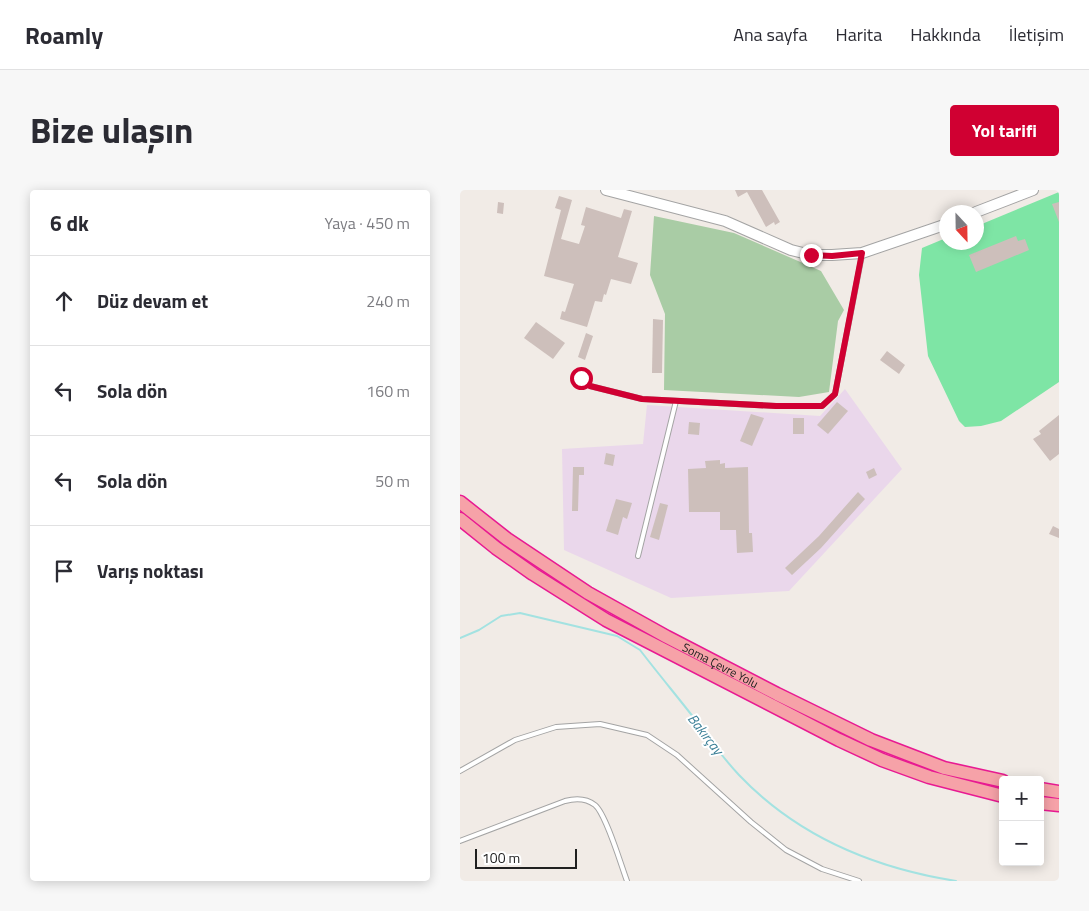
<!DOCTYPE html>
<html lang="tr">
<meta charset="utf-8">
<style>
body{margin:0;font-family:"Titillium Web",sans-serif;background:#f7f7f7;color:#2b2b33}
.controls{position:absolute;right:15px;bottom:15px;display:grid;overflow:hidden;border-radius:5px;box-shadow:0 2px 12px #0003}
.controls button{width:45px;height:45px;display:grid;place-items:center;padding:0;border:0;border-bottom:1px solid #e1e1e2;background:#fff;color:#2b2b33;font:25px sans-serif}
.compass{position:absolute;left:479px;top:15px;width:45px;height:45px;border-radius:50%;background:#fff;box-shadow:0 2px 12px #0003;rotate:158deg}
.scale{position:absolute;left:15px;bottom:12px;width:102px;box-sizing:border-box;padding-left:5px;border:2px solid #202020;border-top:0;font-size:14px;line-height:18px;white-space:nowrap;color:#202020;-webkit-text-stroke:4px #fff;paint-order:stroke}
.stop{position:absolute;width:15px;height:15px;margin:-11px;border:4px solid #d00032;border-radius:50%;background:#fff}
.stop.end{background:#d00032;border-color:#fff;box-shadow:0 1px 5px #0008}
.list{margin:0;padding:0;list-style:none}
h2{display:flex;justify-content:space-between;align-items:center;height:65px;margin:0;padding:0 20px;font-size:21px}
h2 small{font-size:16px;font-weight:400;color:#7c7c81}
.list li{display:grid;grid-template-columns:32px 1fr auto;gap:15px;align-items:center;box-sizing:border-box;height:90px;padding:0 20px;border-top:1px solid #e1e1e2}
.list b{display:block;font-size:19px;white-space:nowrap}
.list em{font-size:16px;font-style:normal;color:#7c7c81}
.icon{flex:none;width:28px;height:28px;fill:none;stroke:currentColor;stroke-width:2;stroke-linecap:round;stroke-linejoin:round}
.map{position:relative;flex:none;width:599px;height:691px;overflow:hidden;border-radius:5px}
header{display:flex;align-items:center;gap:30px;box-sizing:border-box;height:70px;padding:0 25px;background:#fff;border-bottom:1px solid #e1e1e2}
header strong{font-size:24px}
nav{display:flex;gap:28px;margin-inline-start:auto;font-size:18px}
.intro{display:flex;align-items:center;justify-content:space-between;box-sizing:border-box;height:120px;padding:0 30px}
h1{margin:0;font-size:35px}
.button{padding:12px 22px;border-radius:5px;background:#d00032;color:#fff;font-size:18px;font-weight:700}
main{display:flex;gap:30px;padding:0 30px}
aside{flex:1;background:#fff;border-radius:5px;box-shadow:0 2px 12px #0003}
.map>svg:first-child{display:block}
</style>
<header>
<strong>Roamly</strong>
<nav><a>Ana sayfa</a><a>Harita</a><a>Hakkında</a><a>İletişim</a></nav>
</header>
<div class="intro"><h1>Bize ulaşın</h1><a class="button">Yol tarifi</a></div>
<main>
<aside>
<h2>6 dk<small>Yaya · 450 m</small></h2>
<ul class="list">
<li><svg class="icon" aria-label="ahead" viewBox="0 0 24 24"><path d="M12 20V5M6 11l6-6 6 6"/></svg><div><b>Düz devam et</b></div><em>240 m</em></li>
<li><svg class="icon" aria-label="left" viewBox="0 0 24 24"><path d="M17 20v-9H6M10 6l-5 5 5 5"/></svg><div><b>Sola dön</b></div><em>160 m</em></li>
<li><svg class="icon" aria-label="left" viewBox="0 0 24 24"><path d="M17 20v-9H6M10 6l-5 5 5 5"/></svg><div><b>Sola dön</b></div><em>50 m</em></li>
<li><svg class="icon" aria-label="arrive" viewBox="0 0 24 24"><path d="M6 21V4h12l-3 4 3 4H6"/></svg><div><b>Varış noktası</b></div></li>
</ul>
</aside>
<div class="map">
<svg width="599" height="691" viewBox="0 0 599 691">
<rect width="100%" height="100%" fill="#f1ebe6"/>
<path fill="#ead7eb" d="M385 199 442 279 329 401 211 408 104 360 102 259 183 254 187 215 360 226Z"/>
<path fill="#a9cca5" d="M194 26 274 43 361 81 384 120 378 131 369 202 339 207 204 200 205 124 190 85Z"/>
<path fill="#7ee5a5" d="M599 2V192L541 231 521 236 505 237 499 231 468 166 459 85 462 58 486 48 487 52H516L517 36Z"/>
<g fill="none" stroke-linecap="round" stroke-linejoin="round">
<path stroke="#a3e2e1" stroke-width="2" d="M0 448 19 440 41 426 60 423 157 446 180 460C200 486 221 511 241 537 253 554 265 570 279 585 337 646 414 678 496 691"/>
</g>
<g fill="#cdbfbb">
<path d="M275 0H302L320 32 315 35 314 32 306 37 287 2 278 7Z"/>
<path d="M99 6 112 10 101 49 119 54 125 36 121 35 126 17 161 28 164 19 172 21 158 67 178 73 171 94 151 89 146 105 144 104 142 112 135 111 127 137 100 129 102 121 105 122 114 94 84 86 101 20 95 18Z"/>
<path d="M38 12 44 13 43 24 37 23Z"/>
<path d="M599 12V32L592 14Z"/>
<path d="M556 46 558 51 565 49 569 60 516 82 509 65Z"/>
<path d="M193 129 203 130 202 183H192Z"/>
<path d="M76 132 105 153 93 169 64 148Z"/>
<path d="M126 143 133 146 125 170 118 167Z"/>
<path d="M427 161 445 175 439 184 420 170Z"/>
<path d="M377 212 388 221 368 244 357 235Z"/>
<path d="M291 224 304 228 292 256 280 251Z"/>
<path d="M599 225V264L590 271 573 249 581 244 579 241Z"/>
<rect x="333" y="228" width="11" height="16"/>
<path d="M229 232 240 233 239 245 228 244Z"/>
<path d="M146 263 155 265 153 276 144 274Z"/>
<path d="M260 270V274L265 273V278L288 277 289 343H292L293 362 277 363 276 340H260V322H229L228 279 246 278 245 271Z"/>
<path d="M113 277H124V285H119L118 321H112Z"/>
<path d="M414 278 417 285 409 289 406 282Z"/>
<path d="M398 302 405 309 361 358 332 385 325 378 359 346Z"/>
<path d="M156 309 172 313 167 329 163 327 158 345 146 341Z"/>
<path d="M200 313 208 315 199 350 190 347Z"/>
<path d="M593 336 599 339V348L589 344Z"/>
</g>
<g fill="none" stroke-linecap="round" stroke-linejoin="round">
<defs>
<g id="service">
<path d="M121 189 130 196 182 209 316 216H362L375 204 402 65"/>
<path d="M178 366 216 211"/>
<path d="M0 581 55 550 96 537 140 534 187 545 217 565 291 632 326 660 362 679 399 691"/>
<path d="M0 651 105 611C116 608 126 608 135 615 146 624 161 675 167 691"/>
</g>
<g id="tertiary">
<path d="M146 0 265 31 331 60 351 65H372L402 63 487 34"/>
<path d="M516 22 573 0"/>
</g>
<g id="trunk">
<path id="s1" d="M0 312 47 349 128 403 207 447 317 504 411 550 484 578 543 591"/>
<path d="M0 329 36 358 73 384 146 430 379 550 422 570 469 587 543 606"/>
<path d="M580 599 599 602"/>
<path d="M580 613 599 615"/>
</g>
</defs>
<use href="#service" stroke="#a4a4a4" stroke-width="6"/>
<use href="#tertiary" stroke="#a4a4a4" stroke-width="12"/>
<use href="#trunk" stroke="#e81a92" stroke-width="15"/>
<use href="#service" stroke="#fff" stroke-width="4"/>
<use href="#tertiary" stroke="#fff" stroke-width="10"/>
<use href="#trunk" stroke="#f6a2a8" stroke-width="12"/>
</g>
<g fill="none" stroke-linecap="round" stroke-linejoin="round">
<path stroke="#d00032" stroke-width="6" d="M121 188 130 196 182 209 316 216H362L375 204 402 63 372 66 351 65"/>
</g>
<g text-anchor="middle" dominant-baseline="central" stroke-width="4" stroke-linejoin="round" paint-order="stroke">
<g font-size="12" fill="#202020" stroke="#fff">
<text stroke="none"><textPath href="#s1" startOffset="308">Soma Çevre Yolu</textPath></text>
</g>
<g font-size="14" font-style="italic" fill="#3a7f96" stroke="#fff">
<text transform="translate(246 544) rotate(52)">Bakırçay</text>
</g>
</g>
</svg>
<div class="controls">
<button>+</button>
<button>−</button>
</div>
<svg class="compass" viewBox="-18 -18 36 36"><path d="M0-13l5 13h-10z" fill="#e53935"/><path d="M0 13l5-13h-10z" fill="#7c7c81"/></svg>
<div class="scale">100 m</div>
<div class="stop" style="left:121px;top:188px"></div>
<div class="stop end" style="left:351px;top:65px"></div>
</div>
</main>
